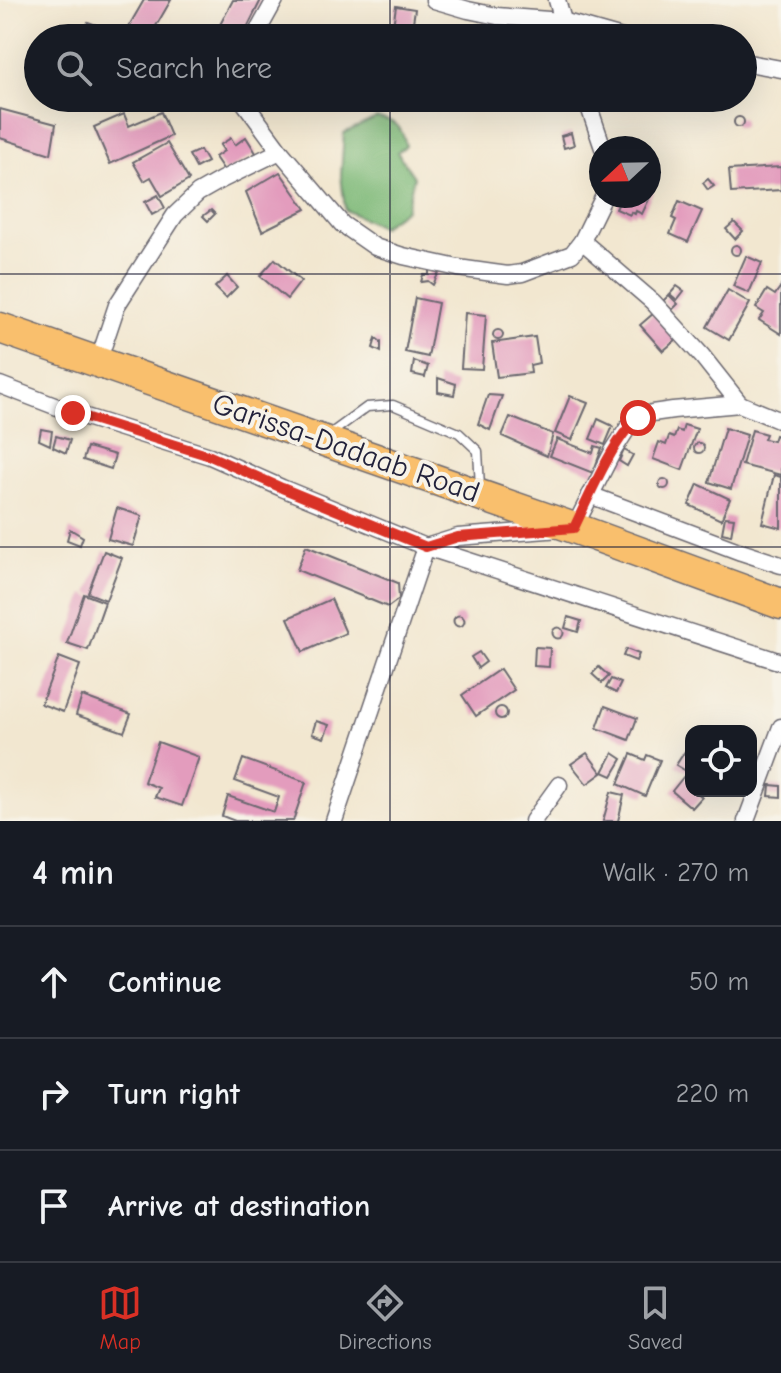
<!DOCTYPE html>
<meta charset="utf-8">
<style>
body{margin:0;font-family:"Comic Neue",sans-serif;background:#242831;color:#f1f3f6}
.controls{position:absolute;right:24px;bottom:24px;display:grid;overflow:hidden;border-radius:16px;box-shadow:0 8px 32px #0002}
.controls button{width:72px;height:72px;display:grid;place-items:center;padding:0;border:0;border-bottom:2px solid #363941;background:#171b24;color:#f1f3f6;font:40px sans-serif}
.compass{position:absolute;left:589px;top:136px;width:72px;height:72px;border-radius:50%;background:#171b24;box-shadow:0 8px 32px #0002;rotate:248deg}
.stop{position:absolute;width:24px;height:24px;margin:-18px;border:6px solid #d93025;border-radius:50%;background:#fff}
.stop.end{background:#d93025;border-color:#fff;box-shadow:0 2px 8px #0008}
.list{margin:0;padding:0;list-style:none}
h2{display:flex;justify-content:space-between;align-items:center;height:104px;margin:0;padding:0 32px;font-size:34px}
h2 small{font-size:26px;font-weight:400;color:#9ea1a6}
.list li{display:grid;grid-template-columns:52px 1fr auto;gap:24px;align-items:center;box-sizing:border-box;height:112px;padding:0 32px;border-top:2px solid #363941}
.list b{display:block;font-size:30px;white-space:nowrap}
.list em{font-size:26px;font-style:normal;color:#9ea1a6}
.icon{flex:none;width:44px;height:44px;fill:none;stroke:currentColor;stroke-width:2;stroke-linecap:round;stroke-linejoin:round}
.map{position:relative;flex:none;width:781px;height:821px;overflow:hidden}
.search{position:absolute;background:#171b24;box-shadow:0 8px 32px #0002;left:24px;right:24px;top:24px;height:88px;display:flex;align-items:center;gap:20px;box-sizing:border-box;padding:0 28px;border-radius:44px;color:#9ea1a6;font-size:30px}
.sheet{height:440px;background:#171b24}
nav{display:flex;justify-content:space-around;align-items:center;box-sizing:border-box;height:112px;border-top:2px solid #363941;background:#171b24;font-size:22px;color:#9ea1a6}
nav a{display:grid;justify-items:center;gap:4px}
nav .on{color:#d93025}
.map>svg:first-child{display:block}
</style>
<div class="map">
<svg width="781" height="821" viewBox="0 0 781 821">
<rect width="100%" height="100%" fill="#f7f3e8"/>
<filter id="ink" filterUnits="userSpaceOnUse"><feTurbulence type="fractalNoise" baseFrequency=".0125" numOctaves="2"/><feDisplacementMap in="SourceGraphic" scale="16" xChannelSelector="R" yChannelSelector="G"/><feConvolveMatrix kernelMatrix="1 2 1 2 8 2 1 2 1" color-interpolation-filters="sRGB"/></filter>
<filter id="wash" filterUnits="userSpaceOnUse"><feTurbulence type="fractalNoise" baseFrequency=".006" numOctaves="4" result="noise"/><feDisplacementMap in="SourceGraphic" scale="32" xChannelSelector="R" yChannelSelector="G"/><feGaussianBlur stdDeviation="1.8" result="paint"/><feColorMatrix in="noise" values="0 0 0 0 0 0 0 0 0 0 0 0 0 0 0 0 0 1.4 0 .05"/><feComposite in="paint" operator="in"/></filter>
<g filter="url(#wash)">
<rect width="100%" height="100%" fill="#f2e7d0"/>
<path fill="#7fba79" stroke="#506e5a" stroke-width="2" d="M376 118C396 120 402 126 406 146L397 152 414 177 406 209 381 227 345 210 341 175 344 133Z"/>
<g id="blocks">
<g fill="#e39cbd">
<path d="M144 0H171L149 38H122Z"/>
<path d="M233 0H261L242 38H213Z"/>
<path d="M396 6 415 9 411 36 392 33Z"/>
<path d="M88 22 97 25 94 33 85 29Z"/>
<path d="M458 27 470 28V38H457Z"/>
<path d="M0 109 56 124 51 154 0 138Z"/>
<path d="M161 112 171 136 110 164 94 127 124 114 129 126Z"/>
<circle cx="739" cy="122" r="5"/>
<path d="M571 133 574 145 564 148 561 136Z"/>
<path d="M246 137 256 153 225 172 215 157 224 151 220 145 231 138 235 145Z"/>
<path d="M167 143 189 180 162 196 151 177 144 181 133 162Z"/>
<path d="M200 150 207 162 196 168 189 155Z"/>
<path d="M781 167V190L731 193 729 170Z"/>
<path d="M280 172 306 209 262 231 246 192Z"/>
<path d="M708 179 714 186 708 190 703 183Z"/>
<path d="M649 189 653 191 642 214 636 211 635 214 631 212 630 215 616 209 622 196H649Z"/>
<path d="M158 195 165 208 152 215 145 202Z"/>
<path d="M679 201 702 211 688 242 670 234 676 220 672 218Z"/>
<path d="M211 210 215 214 208 221 203 216Z"/>
<path d="M734 222 743 231 735 239 726 229Z"/>
<circle cx="736" cy="250" r="5"/>
<path d="M746 256 762 263 749 293 733 286Z"/>
<path d="M275 259 301 281 287 299 260 276Z"/>
<path d="M429 269 439 272 433 285 428 281 421 282 423 275H429Z"/>
<path d="M227 276 237 287 226 298 215 287Z"/>
<path d="M677 286 684 291 677 300 670 294Z"/>
<path d="M781 286V334L759 320 764 313 756 308 767 290 775 295Z"/>
<path d="M728 290 750 303 729 340 707 327Z"/>
<path d="M669 295 678 304 672 310 663 301Z"/>
<path d="M415 298 438 303 428 357 405 352Z"/>
<path d="M465 313 486 315 482 369 461 368Z"/>
<path d="M654 313 677 339 663 351 640 325Z"/>
<circle cx="498" cy="335" r="5"/>
<path d="M535 337 539 363 530 365 531 373 497 377 492 343Z"/>
<path d="M376 338 381 342V352L373 348Z"/>
<path d="M414 361 428 366 425 377 412 374Z"/>
<path d="M438 378 456 384 454 395 438 392Z"/>
<path d="M488 395 502 396 490 430 478 424Z"/>
<path d="M570 396 588 403 572 440 555 433Z"/>
<path d="M510 417 553 434 547 456 502 436Z"/>
<path d="M598 419 613 426 605 445 590 439Z"/>
<path d="M684 425 697 429 682 470 653 459 659 442 666 445 669 436 674 438 677 430 682 432Z"/>
<path d="M725 428 747 435 731 489 709 482Z"/>
<path d="M41 429 52 431 50 445 39 440Z"/>
<path d="M752 430 766 434 764 439 773 441 775 435 781 437V475L742 465Z"/>
<path d="M56 436 70 440 66 453 53 447Z"/>
<path d="M557 439 593 453 595 446 602 448 593 473 550 456Z"/>
<circle cx="699" cy="448" r="5"/>
<path d="M87 447 115 455 111 469 83 460Z"/>
<path d="M624 450 633 455 627 466 619 461Z"/>
<path d="M774 475 781 477V528L762 523Z"/>
<circle cx="664" cy="484" r="5"/>
<path d="M698 484 730 499 721 520 689 505Z"/>
<path d="M117 508 142 516 133 546 108 539Z"/>
<path d="M725 517 734 518 731 535 722 533Z"/>
<path d="M70 529 83 537 80 545 67 540Z"/>
<path d="M306 546 398 583 399 599 388 607 297 570Z"/>
<path d="M104 551 122 558 106 600 88 593Z"/>
<path d="M84 594 105 602 88 650 67 643Z"/>
<path d="M331 599 346 633 303 652 288 618Z"/>
<circle cx="459" cy="621" r="5.5"/>
<path d="M568 617 581 621 578 632 565 628Z"/>
<circle cx="558" cy="633" r="5.5"/>
<path d="M535 647 550 648 549 667 534 666Z"/>
<path d="M626 649 639 654 636 661 623 656Z"/>
<path d="M479 652 486 662 478 668 471 657Z"/>
<path d="M59 657 80 665 63 712 41 704Z"/>
<path d="M599 667 609 676 602 683 592 674Z"/>
<path d="M500 669 514 690 476 716 462 695Z"/>
<path d="M611 679 621 683 616 693 606 688Z"/>
<path d="M82 696 131 714 124 732 76 715Z"/>
<path d="M605 706 637 718 629 740 597 728Z"/>
<circle cx="501" cy="713" r="6"/>
<path d="M316 721 329 725 324 738 312 734Z"/>
<path d="M158 742 199 757 182 806 155 797 159 788 144 782Z"/>
<path d="M691 742V774L676 765Z"/>
<path d="M587 753 602 773 587 784 571 764Z"/>
<path d="M613 753 622 759 612 776 603 772Z"/>
<path d="M631 754 645 760 647 755 660 760 645 796 618 784Z"/>
<path d="M243 759 306 782 293 821H235L222 816 228 796 274 812 279 797 235 781Z"/>
<path d="M684 776 691 781V791H695L702 797 692 808 672 791Z"/>
<path d="M770 785 781 786V797L769 796Z"/>
<path d="M611 792 624 795 618 821H603Z"/>
</g>
</g>
</g>
<g filter="url(#ink)">
<use href="#blocks" fill-opacity="0" stroke="#6b676f" stroke-width="2"/>
<g fill="none" stroke-linecap="round" stroke-linejoin="round">
<defs>
<path id="lane" d="M330 434 367 407 393 405 459 433 478 451 480 487"/>
<g id="street">
<path d="M434 0 468 10 497 16 562 21 622 38"/>
<path d="M557 0 568 38"/>
<path d="M254 38 275 0"/>
<path d="M743 62 781 69"/>
<path d="M241 98 280 151 342 224 375 247 403 256 458 268 493 273 508 275 522 273 572 254 582 241 604 196"/>
<path d="M586 98 603 148"/>
<path d="M582 241 653 302 702 356 740 404"/>
<path d="M98 362 117 305 175 215 198 193 221 180 280 151"/>
<path d="M0 385 73 413 210 456 282 488 426 547 781 662"/>
<path d="M590 495 741 552 781 565"/>
<path d="M334 821 426 547 458 537 574 528 613 451 629 426 638 418 652 413 673 410 740 404 781 421"/>
<path d="M533 821 559 785"/>
<path d="M746 821 781 727"/>
</g>
<path id="highway" d="M0 328 574 528 781 604"/>
</defs>
<use href="#lane" stroke="#6b676f" stroke-width="11"/>
<use href="#street" stroke="#6b676f" stroke-width="19"/>
<use href="#highway" stroke="#6b676f" stroke-width="33"/>
<use href="#lane" stroke="#fff" stroke-width="8"/>
<use href="#street" stroke="#fff" stroke-width="16"/>
<use href="#highway" stroke="#f9bf6d" stroke-width="30"/>
</g>
</g>
<g fill="none" stroke-linecap="round" stroke-linejoin="round" filter="url(#ink)">
<path stroke="#d93025" stroke-width="10" d="M73 413 210 456 282 488 426 547 458 537 574 528C589 497 613 439 638 418"/>
</g>
<path fill="none" stroke="#22223b" stroke-width="2" stroke-opacity="0.55" d="M390 0V38M390 98V821M0 274H781M0 547H781"/>
<g text-anchor="middle" dominant-baseline="central" stroke-width="8" stroke-linejoin="round" paint-order="stroke">
<g font-size="30" fill="#22223b" stroke="#f7f3e8">
<text transform="translate(346 448) rotate(19)">Garissa-Dadaab Road</text>
</g>
</g>
</svg>
<div class="controls">
<button><svg class="icon" aria-label="locate" viewBox="0 0 24 24"><circle cx="12" cy="12" r="6"/><path d="M12 2v4M12 18v4M2 12h4M18 12h4"/></svg></button>
</div>
<svg class="compass" viewBox="-18 -18 36 36"><path d="M0-13l5 13h-10z" fill="#e53935"/><path d="M0 13l5-13h-10z" fill="#9ea1a6"/></svg>
<div class="stop" style="left:638px;top:418px"></div>
<div class="stop end" style="left:73px;top:413px"></div>
<div class="search"><svg class="icon" aria-label="search" viewBox="0 0 24 24"><circle cx="10" cy="10" r="6"/><path d="M15 15l6 6"/></svg>Search here</div>
</div>
<section class="sheet">
<h2>4 min<small>Walk · 270 m</small></h2>
<ul class="list">
<li><svg class="icon" aria-label="ahead" viewBox="0 0 24 24"><path d="M12 20V5M6 11l6-6 6 6"/></svg><div><b>Continue</b></div><em>50 m</em></li>
<li><svg class="icon" aria-label="right" viewBox="0 0 24 24"><path d="M7 20v-9h11M14 6l5 5-5 5"/></svg><div><b>Turn right</b></div><em>220 m</em></li>
<li><svg class="icon" aria-label="arrive" viewBox="0 0 24 24"><path d="M6 21V4h12l-3 4 3 4H6"/></svg><div><b>Arrive at destination</b></div></li>
</ul>
</section>
<nav>
<a class="on"><svg class="icon" aria-label="map" viewBox="0 0 24 24"><path d="M3 6l6-2 6 2 6-2v14l-6 2-6-2-6 2zM9 4v14M15 6v14"/></svg>Map</a>
<a><svg class="icon" aria-label="directions" viewBox="0 0 24 24"><path d="M12 3l9 9-9 9-9-9zM9 14v-3h6M13 9l2 2-2 2"/></svg>Directions</a>
<a><svg class="icon" aria-label="saved" viewBox="0 0 24 24"><path d="M7 4h10v16l-5-4-5 4z"/></svg>Saved</a>
</nav>
